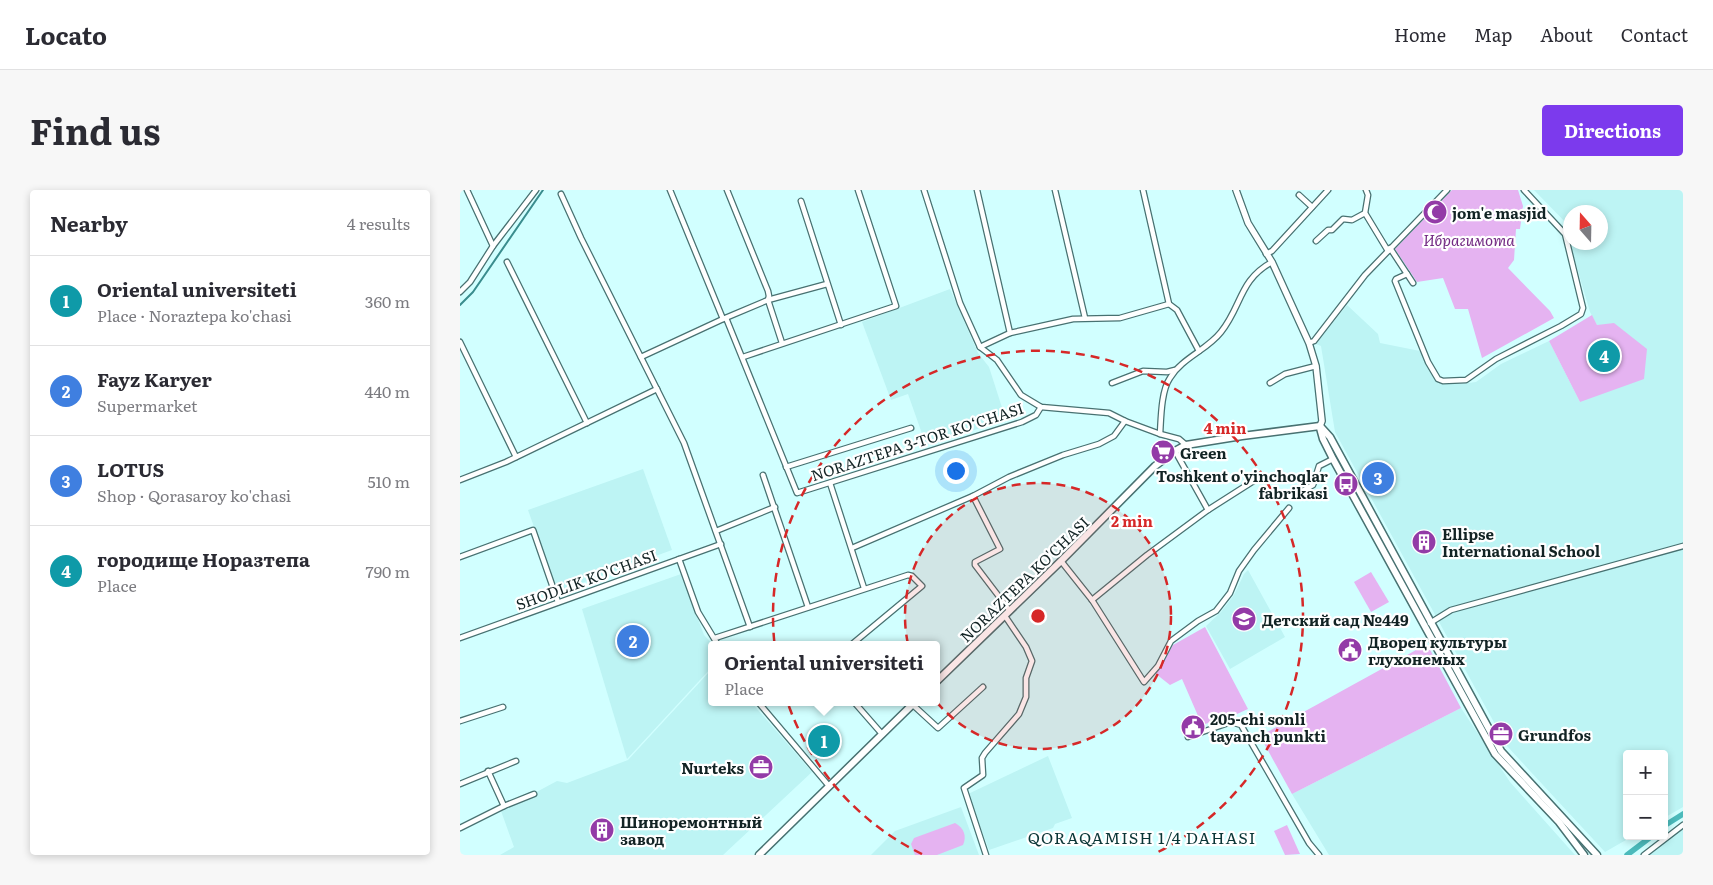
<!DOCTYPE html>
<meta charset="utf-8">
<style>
body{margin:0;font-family:Literata,serif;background:#f7f7f7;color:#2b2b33}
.controls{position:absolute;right:15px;bottom:15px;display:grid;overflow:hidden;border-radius:5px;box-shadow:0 2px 8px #0003}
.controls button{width:45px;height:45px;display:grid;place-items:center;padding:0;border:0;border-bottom:1px solid #e1e1e2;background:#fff;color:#2b2b33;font:25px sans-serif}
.compass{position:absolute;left:1103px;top:15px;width:45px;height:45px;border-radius:50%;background:#fff;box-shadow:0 2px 8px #0003;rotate:340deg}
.you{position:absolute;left:495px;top:280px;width:18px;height:18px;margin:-12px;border:4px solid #fff;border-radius:50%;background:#1a73e8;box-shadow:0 0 0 8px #1a73e833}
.badge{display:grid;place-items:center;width:32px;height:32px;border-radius:50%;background:#7c3aed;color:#fff;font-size:16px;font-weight:700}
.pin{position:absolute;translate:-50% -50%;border:2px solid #fff;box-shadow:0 1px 5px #0006}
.popup{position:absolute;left:248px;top:451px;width:232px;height:65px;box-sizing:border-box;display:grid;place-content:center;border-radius:5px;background:#fff;filter:drop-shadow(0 1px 4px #0005);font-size:16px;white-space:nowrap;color:#7c7c81}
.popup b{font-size:19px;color:#2b2b33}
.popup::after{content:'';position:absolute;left:50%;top:100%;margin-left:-10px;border:10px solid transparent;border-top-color:#fff}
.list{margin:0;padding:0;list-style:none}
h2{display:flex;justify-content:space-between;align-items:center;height:65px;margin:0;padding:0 20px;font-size:21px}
h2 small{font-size:16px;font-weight:400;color:#7c7c81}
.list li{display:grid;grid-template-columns:32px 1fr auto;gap:15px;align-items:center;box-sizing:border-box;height:90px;padding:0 20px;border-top:1px solid #e1e1e2}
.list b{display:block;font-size:19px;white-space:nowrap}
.list p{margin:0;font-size:16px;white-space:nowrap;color:#7c7c81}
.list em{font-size:16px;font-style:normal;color:#7c7c81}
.map{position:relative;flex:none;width:1223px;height:665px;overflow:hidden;border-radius:5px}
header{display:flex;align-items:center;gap:30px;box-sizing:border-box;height:70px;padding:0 25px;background:#fff;border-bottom:1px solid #e1e1e2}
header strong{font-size:24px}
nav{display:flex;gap:28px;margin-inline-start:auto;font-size:18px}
.intro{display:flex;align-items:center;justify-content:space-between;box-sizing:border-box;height:120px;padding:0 30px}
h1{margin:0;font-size:35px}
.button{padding:12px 22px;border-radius:5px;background:#7c3aed;color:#fff;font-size:18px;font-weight:700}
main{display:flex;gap:30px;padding:0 30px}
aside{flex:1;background:#fff;border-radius:5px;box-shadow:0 2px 8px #0003}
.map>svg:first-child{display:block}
</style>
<header>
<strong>Locato</strong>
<nav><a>Home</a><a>Map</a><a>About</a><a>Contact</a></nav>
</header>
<div class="intro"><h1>Find us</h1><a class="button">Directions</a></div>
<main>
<aside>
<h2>Nearby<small>4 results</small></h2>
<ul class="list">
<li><span class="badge" style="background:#0f9aa8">1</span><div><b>Oriental universiteti</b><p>Place · Noraztepa ko'chasi</p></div><em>360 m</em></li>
<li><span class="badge" style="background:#3f7fe0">2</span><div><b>Fayz Karyer</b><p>Supermarket</p></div><em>440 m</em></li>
<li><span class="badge" style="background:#3f7fe0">3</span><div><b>LOTUS</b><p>Shop · Qorasaroy ko'chasi</p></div><em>510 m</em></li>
<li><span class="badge" style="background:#0f9aa8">4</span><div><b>городище Норазтепа</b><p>Place</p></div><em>790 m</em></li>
</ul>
</aside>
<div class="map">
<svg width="1223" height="665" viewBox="0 0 1223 665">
<rect width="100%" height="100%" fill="#d1ffff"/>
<g fill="#bdf4f4">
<path d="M1074 0H1223V617L1204 628V564H1167V646H1173L1145 662 1047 556 875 242 861 156 856 154 887 115 918 144 920 153 960 161 978 193 1001 194 1016 192 1041 174 1089 151 1120 212 1137 135 1130 122 1110 54 1111 53 1140 52V22H1110V37Z"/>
<path d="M490 99 518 163 529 177 546 230 466 255 448 204 431 210 402 132Z"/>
<path d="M183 279 212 360 97 402 68 320Z"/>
<path d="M788 380 825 447 770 479 746 436 761 422 774 405 784 384Z"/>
<path d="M221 384 244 445 253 455H252L251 478 167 569 122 419Z"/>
<path d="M251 480 252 512H291L352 582 263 665H40L54 657 41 621 97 591 107 593 168 570Z"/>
<path d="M1001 518 1050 592 1115 665H869L832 604Z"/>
<path d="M588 566 612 628 595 634 593 638 529 660 508 604Z"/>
<path d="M501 617 519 665H411L435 641Z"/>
<path d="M1223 638V665H1189Z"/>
</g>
<g fill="#e5b3f1">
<path d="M992 0H1058L1063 16 1060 39H1056L1054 70 1048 78 1090 121 1094 128 1022 168 1008 119H995L983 88 957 92 935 59Z"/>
<path d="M1132 125 1137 135 1154 133 1187 159 1184 189 1120 212 1089 151Z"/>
<path d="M911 382 929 412 911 422 894 392Z"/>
<path d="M745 437 788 519 777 524 742 535 722 489 710 495 696 484 713 455Z"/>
<path d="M967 454 1001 518 832 604 800 546Z"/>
<path d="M495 633C504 638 507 646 503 655L477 665H455L451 654 454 648Z"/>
<path d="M827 635 840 664 825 665 814 641Z"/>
</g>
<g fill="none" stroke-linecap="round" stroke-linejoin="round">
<path stroke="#3a8d8e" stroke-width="2" d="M0 115 13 102 83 0"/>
<g stroke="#4bbabb" stroke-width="5.5">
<path d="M1204 636 1223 624"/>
<path d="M1167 665 1192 646"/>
</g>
<defs>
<g id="minor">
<path d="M7 0 33 56"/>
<path d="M210 0 263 129"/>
<path d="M267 0 308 101 309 106 308 110 322 153"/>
<path d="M464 0 500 113 520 157 537 170 561 205 581 217 649 223 665 231 700 244 719 249 726 255"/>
<path d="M517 0 550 143"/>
<path d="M595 0 625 128"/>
<path d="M683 0 709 114 717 120 739 161"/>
<path d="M906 0 908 5 905 23 928 61"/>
<path d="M101 4 121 48 224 253 290 437"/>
<path d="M839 5 852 17"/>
<path d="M341 11 381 135"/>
<path d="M856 51 868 40H872L883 29 892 30 905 23"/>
<path d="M930 58 953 93"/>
<path d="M806 64 812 61 868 0"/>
<path d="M47 72 127 233"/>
<path d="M947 84 936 89 935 91 968 172 978 189 983 191 1006 190 1036 169 1101 136 1121 124 1123 118 1105 44 1064 0"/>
<path d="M0 102 10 92 33 56 76 0"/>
<path d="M266 128 337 303 562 232 576 225 581 217"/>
<path d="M0 152 56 267"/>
<path d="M849 153 854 151 905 85 987 0"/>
<path d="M520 157 550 143 613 129 660 128 709 114"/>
<path d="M181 167 263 129 308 110 367 94"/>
<path d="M283 167 436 116 398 0"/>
<path d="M652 193 683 181 707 182 715 180"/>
<path d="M810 193 825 184 856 176"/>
<path d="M700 244C701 229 701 201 710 188 722 168 747 160 761 142 782 116 779 90 812 72"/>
<path d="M715 261 748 320"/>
<path d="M326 277 451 238"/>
<path d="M303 285 348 417"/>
<path d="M0 290 46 272 197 199"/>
<path d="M370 293 404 398"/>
<path d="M839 303 853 295 859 276 873 269"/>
<path d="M513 306 540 359 515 372V375L550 421"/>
<path d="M256 341 315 317"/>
<path d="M392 358 513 306 549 287 603 265 639 254 654 246 665 231"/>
<path d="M0 367 73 340 98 412"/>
<path d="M219 369 238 422 258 455"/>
<path d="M601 371 632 410 684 492 698 476 711 451 738 431 756 421 770 403 779 381 794 360 829 318"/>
<path d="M632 410 687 365 748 320 795 290"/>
<path d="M970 433 991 420 1223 356"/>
<path d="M0 448 261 354"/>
<path d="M255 448 448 385 452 386 462 396 391 455"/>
<path d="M298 512 369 596"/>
<path d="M394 512 422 544"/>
<path d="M453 515 478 538 523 497"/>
<path d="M0 531 43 517"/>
<path d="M728 547 771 532 781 535 849 653 859 665"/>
<path d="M28 581 44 616"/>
<path d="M0 594 56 571"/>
<path d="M0 638 44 616 74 604"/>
<path d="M526 665 504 598 523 585 522 568 525 563 559 524 566 507V488L572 471 566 457 545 426"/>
<path d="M1184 665 1223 635"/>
</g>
<path id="tertiary" d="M776 0 788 33 812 72 849 153 856 176 862 231 860 236"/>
<g id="secondary">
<path d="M860 236 870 247 1041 561 1137 665"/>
<path d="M860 238 863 249 873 269 1035 564 1099 632 1124 665"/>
<path d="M476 492 601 371 695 276 715 261 726 255 782 246 860 236"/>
<path d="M299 665 455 512"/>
</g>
</defs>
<use href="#minor" stroke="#487171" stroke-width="7"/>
<use href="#tertiary" stroke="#487171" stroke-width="8"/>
<use href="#secondary" stroke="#487171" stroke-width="9"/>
<use href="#minor" stroke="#fff" stroke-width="4.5"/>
<use href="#tertiary" stroke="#fff" stroke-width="5.5"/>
<use href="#secondary" stroke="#fff" stroke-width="6"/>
</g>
<circle cx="578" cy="426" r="133" fill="#d62828" fill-opacity=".12"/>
<g fill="none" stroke="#d62828" stroke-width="2.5" stroke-dasharray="9 6">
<circle cx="578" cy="426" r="133"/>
<path d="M462 664A265 265 0 1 1 694 664"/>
</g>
<defs>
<symbol id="mosque-disc" viewBox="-11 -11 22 22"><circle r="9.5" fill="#933ba7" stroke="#fff"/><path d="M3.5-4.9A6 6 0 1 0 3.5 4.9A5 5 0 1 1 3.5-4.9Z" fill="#fff"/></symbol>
<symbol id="supermarket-disc" viewBox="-11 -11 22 22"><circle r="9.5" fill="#933ba7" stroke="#fff"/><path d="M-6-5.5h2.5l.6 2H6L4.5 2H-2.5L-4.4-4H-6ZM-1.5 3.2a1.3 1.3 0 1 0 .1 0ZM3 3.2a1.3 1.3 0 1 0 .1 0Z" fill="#fff"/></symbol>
<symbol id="bus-disc" viewBox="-11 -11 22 22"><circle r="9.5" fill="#933ba7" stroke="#fff"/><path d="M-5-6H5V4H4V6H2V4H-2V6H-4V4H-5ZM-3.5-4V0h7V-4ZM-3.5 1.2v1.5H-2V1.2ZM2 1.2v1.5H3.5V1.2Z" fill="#fff"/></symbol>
<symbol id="building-disc" viewBox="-11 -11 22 22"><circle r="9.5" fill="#933ba7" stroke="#fff"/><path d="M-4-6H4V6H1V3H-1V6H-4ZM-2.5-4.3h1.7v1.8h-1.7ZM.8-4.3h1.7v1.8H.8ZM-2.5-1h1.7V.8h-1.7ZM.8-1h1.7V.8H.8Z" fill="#fff"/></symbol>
<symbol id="school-disc" viewBox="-11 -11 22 22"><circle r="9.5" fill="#933ba7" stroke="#fff"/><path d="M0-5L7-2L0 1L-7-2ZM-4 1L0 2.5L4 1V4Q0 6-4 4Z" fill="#fff"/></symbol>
<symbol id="civic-disc" viewBox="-11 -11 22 22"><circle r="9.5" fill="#933ba7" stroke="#fff"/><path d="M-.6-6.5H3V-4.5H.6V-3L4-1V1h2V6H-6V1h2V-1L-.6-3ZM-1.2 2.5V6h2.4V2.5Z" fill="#fff"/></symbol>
<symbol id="office-disc" viewBox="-11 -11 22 22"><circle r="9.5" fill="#933ba7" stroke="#fff"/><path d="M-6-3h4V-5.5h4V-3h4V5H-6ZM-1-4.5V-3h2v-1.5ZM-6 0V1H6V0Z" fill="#fff"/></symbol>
</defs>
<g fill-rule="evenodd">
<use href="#mosque-disc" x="961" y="8" width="28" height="28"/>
<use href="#supermarket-disc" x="689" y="248" width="28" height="28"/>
<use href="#bus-disc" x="872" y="280" width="28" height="28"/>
<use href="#building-disc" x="950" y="338" width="28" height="28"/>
<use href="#school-disc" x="770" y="415" width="28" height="28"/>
<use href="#civic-disc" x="876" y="446" width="28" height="28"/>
<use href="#civic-disc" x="719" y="523" width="28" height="28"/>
<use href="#office-disc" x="1027" y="530" width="28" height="28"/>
<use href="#office-disc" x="287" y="563" width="28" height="28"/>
<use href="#building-disc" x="128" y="626" width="28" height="28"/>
</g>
<g text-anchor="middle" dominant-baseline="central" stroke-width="4.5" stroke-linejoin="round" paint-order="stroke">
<g font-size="15" font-weight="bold" fill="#122324" stroke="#fff" text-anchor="start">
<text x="992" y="22">jom'e masjid</text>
<text x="720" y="262">Green</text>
<text x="868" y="285" text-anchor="end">Toshkent o'yinchoqlar<tspan x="868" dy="17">fabrikasi</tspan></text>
<text x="982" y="343">Ellipse<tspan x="982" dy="17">International School</tspan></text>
<text x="802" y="429">Детский сад №449</text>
<text x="908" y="451">Дворец культуры<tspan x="908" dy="17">глухонемых</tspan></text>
<text x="750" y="528">205-chi sonli<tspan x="750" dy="17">tayanch punkti</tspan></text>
<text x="1058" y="544">Grundfos</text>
<text x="284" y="577" text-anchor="end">Nurteks</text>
<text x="160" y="631">Шиноремонтный<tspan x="160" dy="17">завод</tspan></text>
</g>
<g font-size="15" font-style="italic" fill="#742b84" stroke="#fff">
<text x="1009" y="49">Ибрагимота</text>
</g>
<g font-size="15" fill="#122324" stroke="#fff">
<text transform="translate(457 251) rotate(-18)">NORAZTEPA 3-TOR KO‘CHASI</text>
<text transform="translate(126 389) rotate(-20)">SHODLIK KO'CHASI</text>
<text transform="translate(564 389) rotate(-44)">NORAZTEPA KO'CHASI</text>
</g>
<g font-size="16" letter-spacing="1" fill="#0a3637" stroke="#fff">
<text x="682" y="647">QORAQAMISH 1/4 DAHASI</text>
</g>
</g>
<circle cx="578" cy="426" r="8" fill="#d62828" stroke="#fff" stroke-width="2.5"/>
<g font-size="15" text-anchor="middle" font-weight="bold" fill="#d62828" stroke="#fff" stroke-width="4.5" stroke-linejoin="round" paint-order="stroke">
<text x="765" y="244">4 min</text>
<text x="672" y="337">2 min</text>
</g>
</svg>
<div class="controls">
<button>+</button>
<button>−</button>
</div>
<svg class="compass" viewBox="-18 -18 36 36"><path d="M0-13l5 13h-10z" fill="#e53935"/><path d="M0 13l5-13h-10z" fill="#7c7c81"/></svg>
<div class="you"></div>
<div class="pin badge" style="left:364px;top:551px;background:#0f9aa8">1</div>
<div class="popup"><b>Oriental universiteti</b>Place</div>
<div class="pin badge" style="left:173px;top:451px;background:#3f7fe0">2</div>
<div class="pin badge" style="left:918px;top:288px;background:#3f7fe0">3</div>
<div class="pin badge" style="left:1144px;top:166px;background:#0f9aa8">4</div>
</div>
</main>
